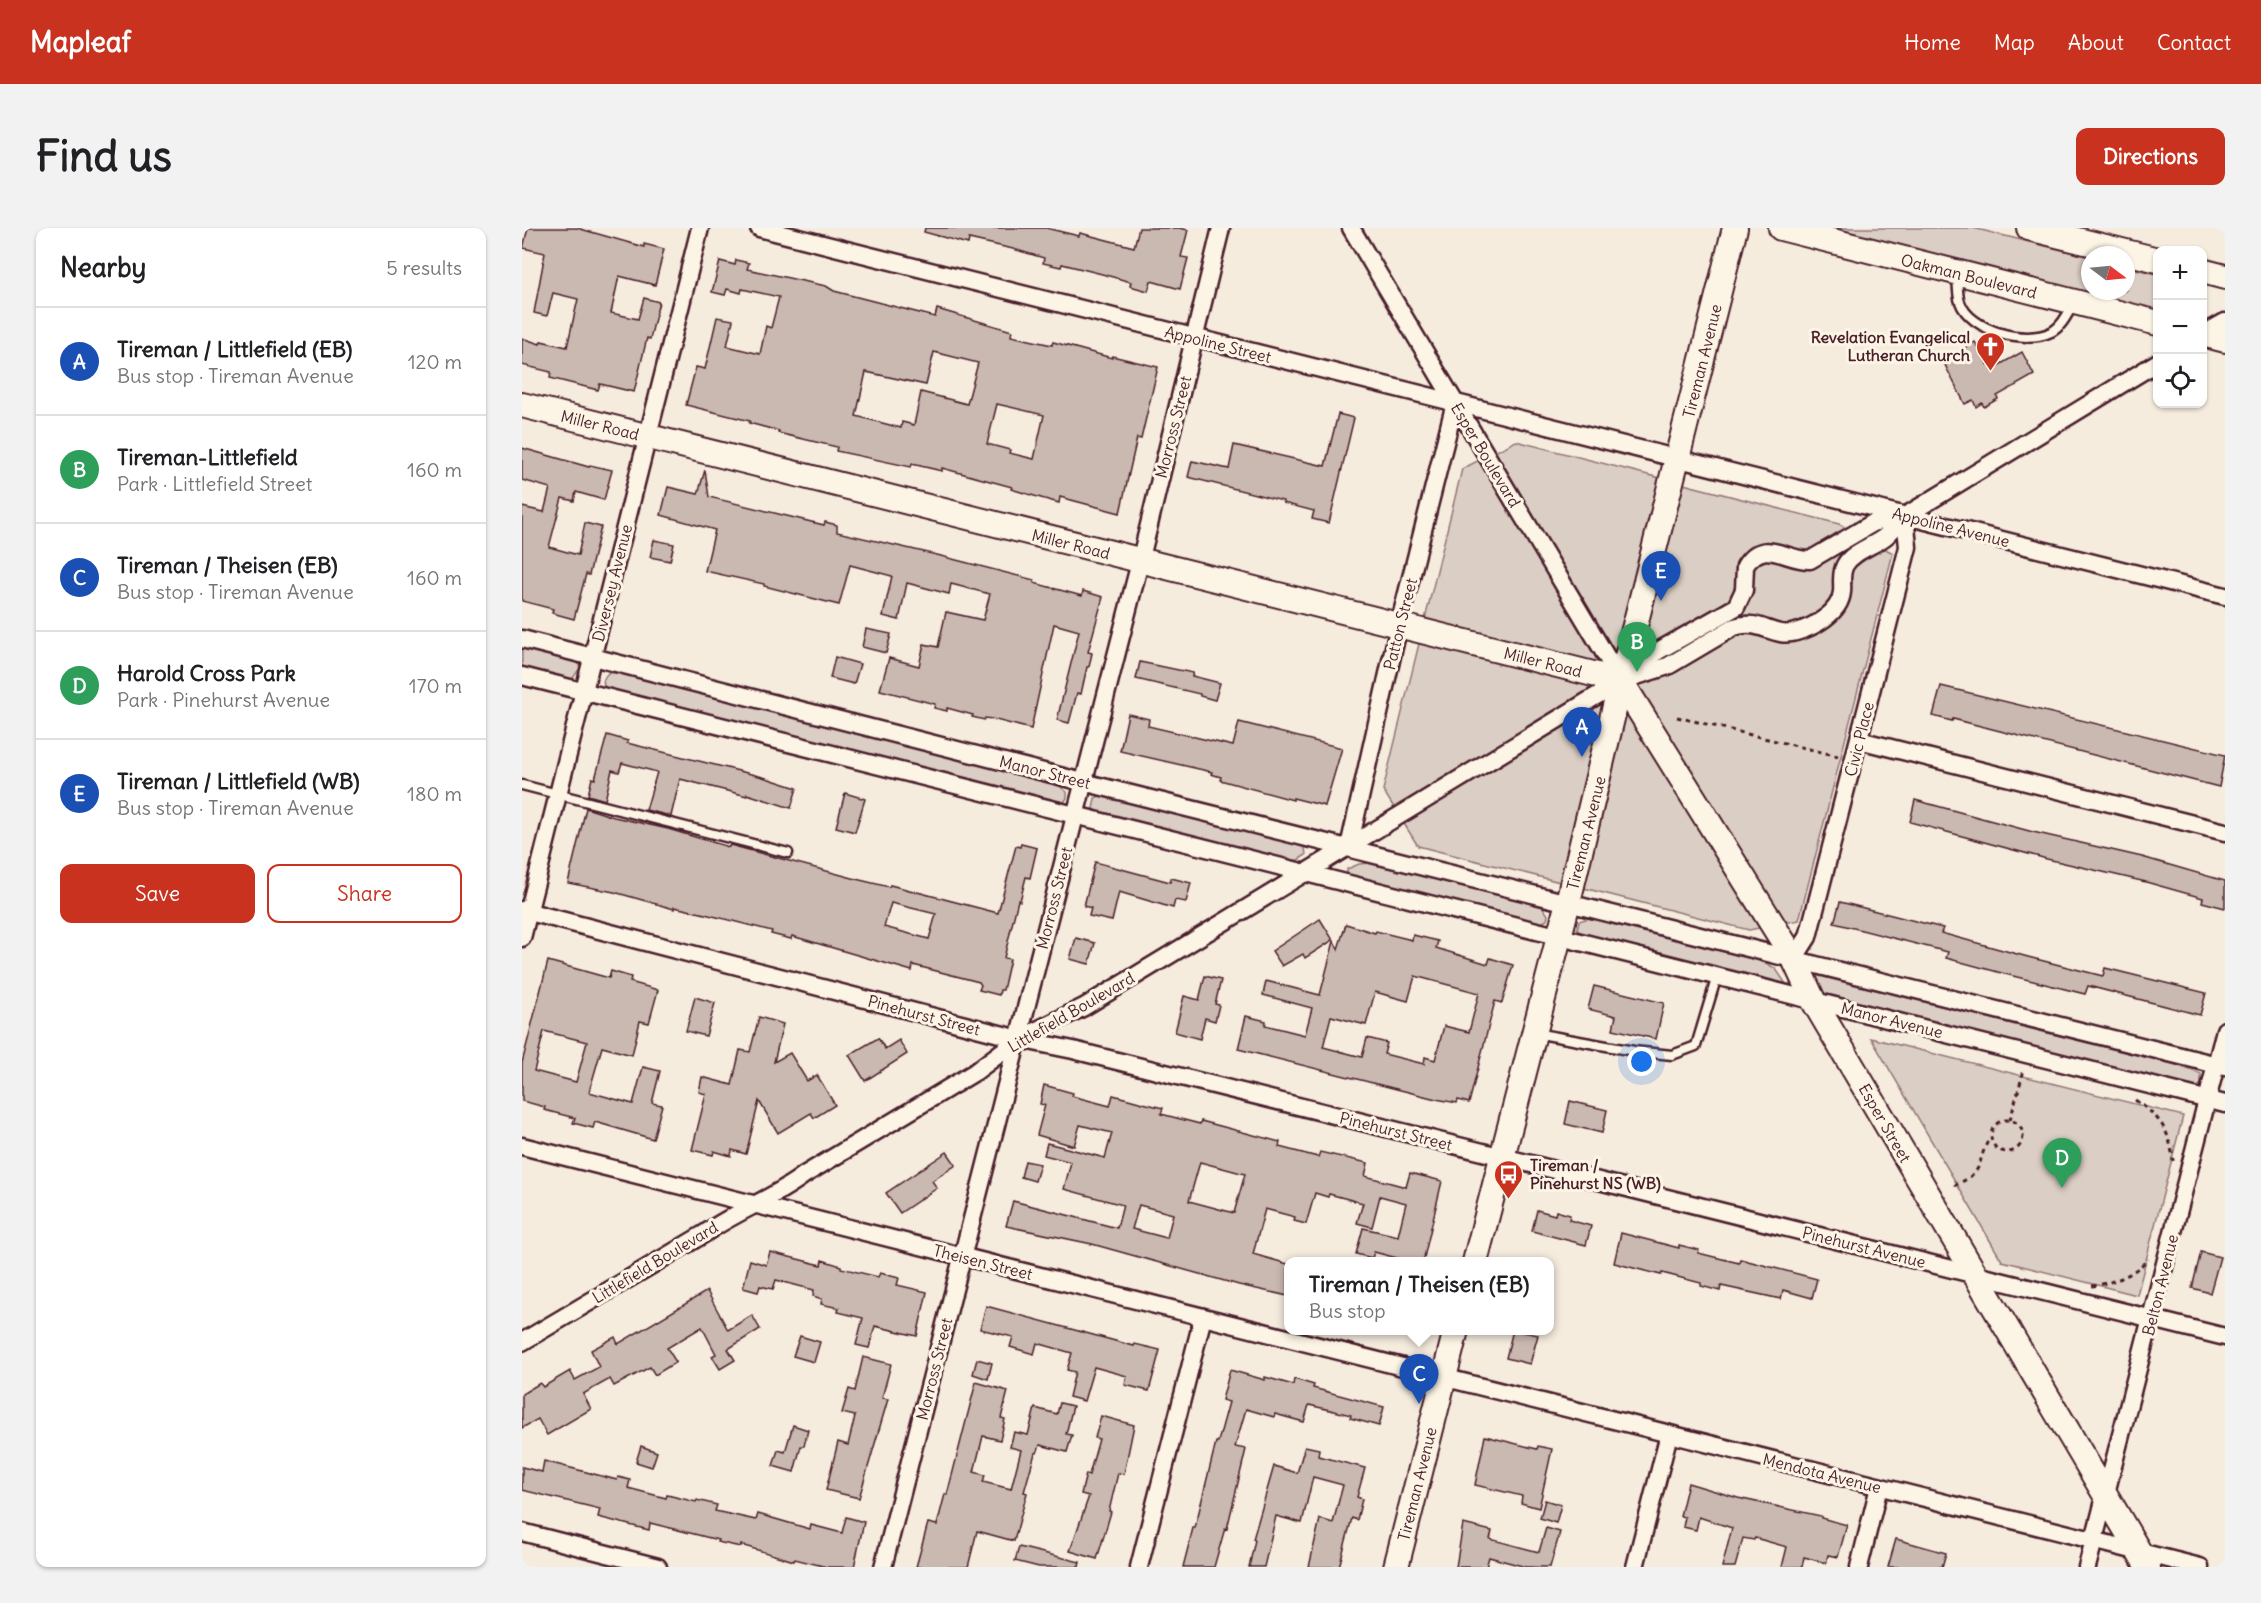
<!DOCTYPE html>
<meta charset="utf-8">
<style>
body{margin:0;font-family:Delius,sans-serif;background:#f2f2f2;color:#202124}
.controls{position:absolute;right:18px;top:18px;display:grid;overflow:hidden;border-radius:12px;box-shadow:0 2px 4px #0004}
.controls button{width:54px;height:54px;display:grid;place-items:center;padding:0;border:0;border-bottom:2px solid #e0e0e0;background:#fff;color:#202124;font:30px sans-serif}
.compass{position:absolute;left:1559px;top:18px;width:54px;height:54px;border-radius:50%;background:#fff;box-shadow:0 2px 4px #0004;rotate:106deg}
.you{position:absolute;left:1120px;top:834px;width:21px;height:21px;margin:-15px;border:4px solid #fff;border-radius:50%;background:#1a73e8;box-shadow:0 0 0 9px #1a73e833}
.badge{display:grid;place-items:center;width:39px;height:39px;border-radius:50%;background:#c8321e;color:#fff;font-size:20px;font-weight:700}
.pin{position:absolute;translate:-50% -50px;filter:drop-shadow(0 2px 3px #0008)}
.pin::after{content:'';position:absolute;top:32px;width:21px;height:18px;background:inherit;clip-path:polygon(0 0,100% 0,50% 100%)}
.popup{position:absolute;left:762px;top:1029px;width:270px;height:78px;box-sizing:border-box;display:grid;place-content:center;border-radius:12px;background:#fff;filter:drop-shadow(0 2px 4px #0005);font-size:20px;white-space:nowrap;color:#757577}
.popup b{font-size:22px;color:#202124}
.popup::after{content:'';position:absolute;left:50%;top:100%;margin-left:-12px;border:12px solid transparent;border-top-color:#fff}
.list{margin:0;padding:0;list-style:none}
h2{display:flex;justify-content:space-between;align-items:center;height:78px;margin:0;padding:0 24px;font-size:26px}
h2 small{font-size:20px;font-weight:400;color:#757577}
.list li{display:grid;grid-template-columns:39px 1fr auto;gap:18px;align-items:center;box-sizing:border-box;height:108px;padding:0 24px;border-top:2px solid #e0e0e0}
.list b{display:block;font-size:22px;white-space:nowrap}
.list p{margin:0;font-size:20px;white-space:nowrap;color:#757577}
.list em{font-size:20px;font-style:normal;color:#757577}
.actions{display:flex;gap:12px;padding:18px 24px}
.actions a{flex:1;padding:14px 0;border:2px solid #c8321e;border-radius:12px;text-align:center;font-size:21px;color:#c8321e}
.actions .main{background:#c8321e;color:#fff}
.icon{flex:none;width:33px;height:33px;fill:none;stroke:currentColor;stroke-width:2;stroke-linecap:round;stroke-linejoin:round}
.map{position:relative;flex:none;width:1703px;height:1339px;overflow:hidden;border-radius:12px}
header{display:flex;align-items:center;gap:36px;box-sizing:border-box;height:84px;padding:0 30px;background:#c8321e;color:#fff}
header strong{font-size:28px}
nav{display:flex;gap:33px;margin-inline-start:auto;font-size:21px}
.intro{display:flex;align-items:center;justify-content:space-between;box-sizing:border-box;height:144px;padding:0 36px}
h1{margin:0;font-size:42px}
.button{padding:15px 27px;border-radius:12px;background:#c8321e;color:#fff;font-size:21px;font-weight:700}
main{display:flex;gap:36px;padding:0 36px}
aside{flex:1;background:#fff;border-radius:12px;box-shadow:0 2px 4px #0004}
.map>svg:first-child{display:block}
</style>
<header>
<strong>Mapleaf</strong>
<nav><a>Home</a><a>Map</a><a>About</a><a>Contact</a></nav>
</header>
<div class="intro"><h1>Find us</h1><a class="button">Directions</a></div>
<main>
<aside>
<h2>Nearby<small>5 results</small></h2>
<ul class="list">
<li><span class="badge" style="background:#1a4fb4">A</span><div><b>Tireman / Littlefield (EB)</b><p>Bus stop · Tireman Avenue</p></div><em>120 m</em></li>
<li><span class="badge" style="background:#2e9e5b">B</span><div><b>Tireman-Littlefield</b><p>Park · Littlefield Street</p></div><em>160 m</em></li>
<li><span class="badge" style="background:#1a4fb4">C</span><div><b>Tireman / Theisen (EB)</b><p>Bus stop · Tireman Avenue</p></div><em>160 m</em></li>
<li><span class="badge" style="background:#2e9e5b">D</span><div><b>Harold Cross Park</b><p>Park · Pinehurst Avenue</p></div><em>170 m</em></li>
<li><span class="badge" style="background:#1a4fb4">E</span><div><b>Tireman / Littlefield (WB)</b><p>Bus stop · Tireman Avenue</p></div><em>180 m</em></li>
</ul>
<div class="actions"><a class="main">Save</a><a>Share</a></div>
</aside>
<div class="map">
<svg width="1703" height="1339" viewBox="0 0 1703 1339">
<rect width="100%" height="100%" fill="#f5ecde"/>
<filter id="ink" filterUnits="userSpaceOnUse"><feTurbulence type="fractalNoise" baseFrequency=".0167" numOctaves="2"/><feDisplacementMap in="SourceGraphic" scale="12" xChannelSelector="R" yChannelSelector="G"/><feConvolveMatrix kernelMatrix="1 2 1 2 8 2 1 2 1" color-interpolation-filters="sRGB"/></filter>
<g filter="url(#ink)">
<g fill="#dbcec4" stroke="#927678" stroke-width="1.5">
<path d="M1298 0H1451L1568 29V63H1604V39L1635 46V85Z"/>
<path d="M994 213 1317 296 1371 325 1277 692 1227 702 896 618 861 562 940 241Z"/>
<path d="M0 420 56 435 58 440 49 453 0 441Z"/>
<path d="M86 445H96L535 556 545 564V570L542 574 531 575 92 464 83 460C80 454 81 450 86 445Z"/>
<path d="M578 568 770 615 783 620 784 627 776 632H763L578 586 571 581 573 570Z"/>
<path d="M846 635 1020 678 1026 687 1025 692 1017 696 825 646V641L837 636Z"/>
<path d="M1067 690 1242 734 1254 741 1264 756 1262 757 1059 707 1055 701 1057 693Z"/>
<path d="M1293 747 1646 834 1679 846V856L1674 860 1307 768 1300 764 1291 748Z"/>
<path d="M1349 810 1661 888 1615 1067 1480 1033Z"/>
</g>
<g fill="#cab9b1" stroke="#4a1f2b" stroke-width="1.5" fill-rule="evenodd">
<path d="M6 0H55L122 19V16L142 21 133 57 97 48 89 85 116 91 122 70 137 74 128 111 125 110 112 164 78 156 76 162 28 150 29 144 0 137V110L18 116 19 113 45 119 56 71 31 65 25 88 12 85 23 25 1 20Z"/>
<path d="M403 0H524L557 8 558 5 612 19 617 0H657L666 2 659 29 666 30 658 61 629 53 626 63 608 58 609 54 580 46 540 36 539 39 521 35 522 30 491 21 447 11 446 16 402 4Z"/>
<path d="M214 32 227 35 225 41 304 58 312 63 382 81 413 89 415 81 490 103 489 108 530 117 531 114 590 130V128L636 139 619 211 615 210 598 285 538 269 537 275 519 270 489 261 490 259 420 240V243L390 236 389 239 314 223 315 219 256 205 257 203 227 195 228 193 164 177 174 139 183 141 195 89 211 92 205 118 238 126 244 98 249 100 257 69 220 61 219 65 205 61 203 67 190 64 198 33 213 37ZM412 124 456 135 445 176 399 164 392 197 380 194 379 200 334 188 344 144 404 157ZM475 176 522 187 512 231 487 225 488 222 465 216Z"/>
<path d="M1453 114 1466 137 1468 135 1472 140 1500 124 1512 147 1475 168 1476 171 1462 179 1460 175 1454 179 1451 172 1443 176 1423 137 1431 133 1428 128Z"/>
<path d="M816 186 832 190 807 295 790 291 792 283 761 275V273L666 249 670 233 707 241 712 217 803 238Z"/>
<path d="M0 220 67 239 68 237 90 242 82 272 54 264 52 273 40 270 27 319 56 327 63 295 79 299 67 347 64 346 52 391 30 385 31 381 0 373V279L22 284 28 260 0 252Z"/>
<path d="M183 242 187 269 302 297 303 294 315 297V304L415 327 512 352V355L560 368 561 363 581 369 566 424 570 425 567 439H565L559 466 555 465 547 495 535 492 557 403 532 396 509 501 470 491 463 490 462 492 450 489 451 487 425 480V483L412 480 413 476 358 462 367 430 397 438 402 416 416 419 424 384 461 392 468 366 429 356 427 366 385 355 377 392 361 388 370 348 328 337 317 377 242 358V356L183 343 193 302 139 287 146 259 176 266Z"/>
<path d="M132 312 152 316 148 333 128 329Z"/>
<path d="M344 401 369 406 364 425 340 419Z"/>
<path d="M313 429 338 436 332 456 308 450Z"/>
<path d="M618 434 671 445 670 448 698 455 693 472 678 468V466L614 451Z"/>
<path d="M1419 458 1703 527 1697 559 1431 491 1430 493 1411 488Z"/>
<path d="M606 486 627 491 626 498 711 518 717 494 820 520 803 578 771 570V572L698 552 699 549 689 546 690 544 598 523Z"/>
<path d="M85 507 106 513 105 515 241 549 275 560 269 580 225 566V568L158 551 149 588 124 582 135 544 100 535 97 544 90 542 83 572 66 567 70 550 73 551Z"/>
<path d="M323 565 343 571 333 604 314 599Z"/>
<path d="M1393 572 1511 604 1620 629 1703 653V680L1680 674 1681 670 1624 654 1525 631 1388 594Z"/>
<path d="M64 580 92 589 146 601 207 619 208 617 338 652 367 659 368 657 476 685 494 618 498 619 499 616 515 620 508 650 504 649 498 673 496 672 482 730 488 731 481 762H478L477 767 457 762 459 757 457 754 391 737 390 743 270 708 269 711 249 706 250 703 179 685 152 679V681L92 664 46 655ZM369 675 414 686 407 711 362 699Z"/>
<path d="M573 634 648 654 649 650 669 655 664 674 653 672 651 680 597 664 590 693 567 688 569 680 562 678Z"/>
<path d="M1318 674 1421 700 1419 705 1506 729 1581 748 1583 740 1684 765 1678 787 1566 758 1563 766 1487 747 1424 730 1426 724 1312 695Z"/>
<path d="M798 691 811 712 783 730 781 726 760 738 750 723Z"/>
<path d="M824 696 853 705 854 703 890 712 891 707 916 713 914 720 966 736 968 730 991 737 980 775 973 773 947 875 936 872 935 875 914 871 716 821 724 788 744 793 743 797 783 807 790 780 741 767 744 753 798 767 812 713 816 721ZM893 748 957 765 947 804 922 798 913 832 903 829 902 836 862 826 865 815 845 810 840 829 801 819 809 788 844 797 853 764 886 773Z"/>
<path d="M554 710 573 715 567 736 548 731Z"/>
<path d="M26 733 87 750 89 743 109 749 108 754 136 762 127 795 118 793 110 827 80 819 67 864 111 876 121 839 138 843 130 875 140 877 131 911 73 894 71 900 51 895 53 890 22 882 23 879 0 873V835ZM22 803 65 814 54 854 12 843Z"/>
<path d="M683 748 699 752 693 776 697 777 693 793 683 790 678 811 653 804 662 768 677 772Z"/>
<path d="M1072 758 1142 775 1134 811 1091 801 1094 788 1066 781Z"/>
<path d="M173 769 193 775 184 808 164 803Z"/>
<path d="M237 789 261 796 252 834 268 825 285 853 295 847 313 877 292 890 289 885 256 905 237 873 224 926 210 922 209 928 192 923 191 927 170 922 184 866 177 864 180 849 210 857 218 822 228 824Z"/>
<path d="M356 810 363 821 377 812 385 826 343 853 327 827Z"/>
<path d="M522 857 551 865 550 868 588 878 591 867 621 875 641 880 639 886 678 896 679 893 758 914 757 919 796 929 798 924 846 935 843 948 884 959 888 945 920 953 901 1034H890L852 1024 850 1030 834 1026 841 1000 876 1008 884 975 858 968 850 999 835 995 841 975 807 966 806 969 793 965 784 996 772 993 773 989 743 981 731 1026 766 1036V1068L717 1057 570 1016 484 998 491 973 595 1000 601 977 542 961 549 934 522 927 525 915 583 930 590 905 558 897 552 918 515 907 523 877 518 876ZM678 934 723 946 712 985 667 973ZM617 977 651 986 645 1010 610 1001Z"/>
<path d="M1048 873 1085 882 1080 905 1043 896Z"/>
<path d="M425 924 434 937 410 953 415 960 378 985 364 965Z"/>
<path d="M503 933 518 936 513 953 499 949Z"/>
<path d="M1015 982 1033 987 1034 983 1048 987 1047 992 1069 998 1064 1017 1010 1003Z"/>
<path d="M1099 1005 1157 1020V1017L1177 1022 1176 1025 1217 1035 1218 1031 1295 1051 1290 1070 1261 1062 1259 1071 1199 1058 1198 1063 1179 1058V1055L1140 1045 1139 1047 1092 1035Z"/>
<path d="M248 1024 299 1037 300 1032 319 1038V1040L356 1049 358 1045 377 1050 375 1057 405 1064 395 1108 353 1098 347 1120 334 1117 341 1090 316 1084 317 1080 299 1076 300 1071 291 1068 292 1062 254 1052 251 1061 238 1058 236 1064 221 1060 228 1032 244 1037Z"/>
<path d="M1679 1024 1698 1029 1688 1065 1670 1060Z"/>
<path d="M185 1063 206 1102 230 1087 238 1101 206 1121 213 1132 198 1141 190 1128 194 1126 180 1099 145 1120 154 1134 133 1147 128 1139 92 1158 88 1151 61 1166 69 1181 25 1207 16 1191 0 1200V1166L18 1155 21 1159 48 1143 53 1152 77 1139 69 1122 93 1109 96 1116Z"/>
<path d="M464 1078 612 1118 613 1116 638 1122 627 1163 603 1157 605 1148 572 1139 562 1173 547 1169 553 1144 545 1142 550 1125 515 1115 512 1126 488 1119 491 1109 458 1101Z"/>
<path d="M991 1102 1016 1107 1008 1136 984 1130Z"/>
<path d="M278 1108 298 1114 292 1134 271 1128Z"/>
<path d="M341 1129 369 1136 360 1170 366 1171 337 1270 304 1262 316 1214 326 1217 333 1188 320 1185 327 1161 333 1163Z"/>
<path d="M455 1131 470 1135 466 1151 451 1146Z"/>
<path d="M708 1142 743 1152V1149L771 1157 772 1151 792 1157 791 1160 862 1179 857 1198 828 1190 829 1187 787 1177 782 1194 753 1186 752 1189 724 1181 713 1219 724 1221 705 1301 703 1300 692 1339H661L671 1300H673L694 1214H696L707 1174 700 1172Z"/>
<path d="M454 1154 486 1163 479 1190 483 1191 478 1212 461 1208 452 1244 463 1247 461 1254 489 1261 499 1222 488 1219 492 1204 506 1207 513 1180 535 1186 538 1175 551 1178 544 1206 550 1207 545 1224 518 1217 515 1225H513L502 1264 505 1265 492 1313 455 1303 446 1339H394L406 1295 415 1297 423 1266 425 1267Z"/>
<path d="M579 1188 612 1197 602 1246 596 1245 587 1283 589 1284 575 1331 548 1323 567 1268 559 1266 564 1246 567 1247 577 1211 573 1210Z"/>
<path d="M271 1197 286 1202 282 1218H279L272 1244 251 1238 256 1222 263 1224Z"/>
<path d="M963 1208 1015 1221 1016 1218 1030 1221 1017 1280 999 1275 1000 1268 953 1257Z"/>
<path d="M119 1218 135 1224 130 1239 114 1234Z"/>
<path d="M783 1218 797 1221 796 1228 843 1240 835 1269 840 1271 835 1292 830 1290 817 1339H787L798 1291 811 1295 821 1257 791 1249 780 1295 754 1288 742 1339H727L733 1312 731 1311 752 1238 775 1245Z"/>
<path d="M22 1233 95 1252 96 1249 108 1252 106 1260 144 1270 145 1267 174 1274 175 1272 195 1277 193 1283 234 1292 236 1286 288 1301 289 1297 320 1305 324 1289 342 1294 332 1339H305L273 1331 272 1333 219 1317V1319L195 1314 196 1312 128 1295 127 1302 76 1289 78 1281 0 1262V1239L20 1244Z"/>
<path d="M1166 1255 1216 1270 1299 1288V1290L1325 1297 1316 1329 1306 1327 1304 1335 1282 1329 1280 1339H1260L1265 1319 1233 1310 1232 1312 1221 1310 1213 1339H1200L1210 1300 1177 1289 1174 1302 1161 1299 1163 1289 1158 1288Z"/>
<path d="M1023 1272 1039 1277 1034 1295 1018 1290Z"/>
<path d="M941 1296 970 1303 968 1311 1017 1324 1024 1300 1038 1304 1028 1339H1004L967 1329 964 1339H934Z"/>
<path d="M1374 1311 1424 1325 1420 1339H1366Z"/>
<path d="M497 1319 558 1334 557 1339H517L493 1333Z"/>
</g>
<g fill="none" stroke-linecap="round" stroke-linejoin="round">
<defs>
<g id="lane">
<path d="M1435 46C1436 54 1435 66 1438 74 1448 103 1504 117 1529 104 1540 99 1546 85 1552 75"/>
<path d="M0 557 266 625"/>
<path d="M1013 805 1112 823 1150 827 1174 818 1195 748"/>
</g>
<g id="street">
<path d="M237 0 1703 368"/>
<path d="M829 0 1099 453"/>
<path d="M1680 107 1703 94"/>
<path d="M0 411 561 554 1703 839"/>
<path d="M0 448 1703 876"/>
<path d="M1108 450 1146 438 1212 399C1239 390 1250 411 1274 404 1292 399 1318 385 1320 364 1321 355 1318 346 1323 337 1331 323 1352 318 1364 308 1371 302 1377 294 1383 288L1636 134"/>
<path d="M1337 512 1703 604"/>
<path d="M827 619 877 397 933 175"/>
<path d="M0 682 497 811 551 822 1703 1109"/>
<path d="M0 710 178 0"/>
<path d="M1272 731 1286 709 1386 319 1383 288"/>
<path d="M0 918 1678 1339"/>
<path d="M0 1114 182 1006C214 983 251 971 282 947L453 844 497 811 562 779 1099 453 1136 423 1214 379 1222 362 1223 338C1242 308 1264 333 1288 332L1351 295 1383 288"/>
<path d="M0 1304 136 1339"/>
<path d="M361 1339 618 334 699 0"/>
<path d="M617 1339 681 1089"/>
<path d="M1113 1339 1147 1206"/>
<path d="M1337 1339 1357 1259"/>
<path d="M1565 1339 1703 802"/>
</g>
<g id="secondary">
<path d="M1259 0 1636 95"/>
<path d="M1507 0 1636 32"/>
<path d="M1680 43 1703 49"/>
<path d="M1680 106 1703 112"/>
<path d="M0 177 1099 453"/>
<path d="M1099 453 1272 731 1291 772 1626 1339"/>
<path d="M953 1034 1046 674 1099 453 1213 0"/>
<path d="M874 1339 934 1102"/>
</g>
</defs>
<use href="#lane" stroke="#4a1f2b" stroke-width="13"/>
<use href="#street" stroke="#4a1f2b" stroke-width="21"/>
<use href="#secondary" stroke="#4a1f2b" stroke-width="28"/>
<g stroke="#4a1f2b" stroke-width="3" stroke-dasharray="4.5 4.5" stroke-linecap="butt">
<path d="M1155 489 1316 528"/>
<path d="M1613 872C1638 889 1648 902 1651 933"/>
<circle cx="1485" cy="908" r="16"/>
<path d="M1488 892 1502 842"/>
<path d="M1432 958C1465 942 1453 937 1467 911"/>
<path d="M1570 1058C1593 1054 1610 1048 1626 1031"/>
</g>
<use href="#lane" stroke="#fcf5e5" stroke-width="8"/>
<use href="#street" stroke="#fcf5e5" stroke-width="16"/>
<use href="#secondary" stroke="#fcf5e5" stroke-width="24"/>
</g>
</g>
<defs>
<symbol id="church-pin" viewBox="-11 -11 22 30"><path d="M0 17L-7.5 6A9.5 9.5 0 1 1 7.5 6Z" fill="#c8321e" stroke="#fcf5e5"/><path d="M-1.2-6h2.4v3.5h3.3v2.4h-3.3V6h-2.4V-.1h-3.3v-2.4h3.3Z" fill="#fff"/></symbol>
<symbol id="bus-pin" viewBox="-11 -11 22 30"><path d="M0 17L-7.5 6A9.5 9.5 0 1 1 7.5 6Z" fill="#c8321e" stroke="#fcf5e5"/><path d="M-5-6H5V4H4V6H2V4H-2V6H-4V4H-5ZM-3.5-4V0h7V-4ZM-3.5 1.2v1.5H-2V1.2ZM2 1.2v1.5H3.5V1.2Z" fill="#fff"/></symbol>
</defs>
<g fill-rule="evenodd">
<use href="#church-pin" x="1452" y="102" width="33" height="45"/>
<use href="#bus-pin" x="970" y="930" width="33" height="45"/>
</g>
<g text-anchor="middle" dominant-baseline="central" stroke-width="6" stroke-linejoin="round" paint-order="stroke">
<g font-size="16" fill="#4a1f2b" stroke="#fcf5e5">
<text transform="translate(1447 48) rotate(14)">Oakman Boulevard</text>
<text transform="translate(696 116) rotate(14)">Appoline Street</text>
<text transform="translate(1180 133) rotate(-76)">Tireman Avenue</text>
<text transform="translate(78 197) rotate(14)">Miller Road</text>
<text transform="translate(651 199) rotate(-76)">Morross Street</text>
<text transform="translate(964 227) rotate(59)">Esper Boulevard</text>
<text transform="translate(1429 299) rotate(14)">Appoline Avenue</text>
<text transform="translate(549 316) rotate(14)">Miller Road</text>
<text transform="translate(90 355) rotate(-76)">Diversey Avenue</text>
<text transform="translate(878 396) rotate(-76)">Patton Street</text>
<text transform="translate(1021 434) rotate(14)">Miller Road</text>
<text transform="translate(1337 511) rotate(-76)">Civic Place</text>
<text transform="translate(523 544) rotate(14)">Manor Street</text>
<text transform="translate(1064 605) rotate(-76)">Tireman Avenue</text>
<text transform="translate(532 670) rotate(-76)">Morross Street</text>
<text transform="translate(549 784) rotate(-30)">Littlefield Boulevard</text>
<text transform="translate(402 787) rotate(15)">Pinehurst Street</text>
<text transform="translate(1370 792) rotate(14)">Manor Avenue</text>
<text transform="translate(1363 895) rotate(60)">Esper Street</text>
<text transform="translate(874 903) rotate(14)">Pinehurst Street</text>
<text transform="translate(1342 1019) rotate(14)">Pinehurst Avenue</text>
<text transform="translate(133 1034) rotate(-31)">Littlefield Boulevard</text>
<text transform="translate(461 1034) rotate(14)">Theisen Street</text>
<text transform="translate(1638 1057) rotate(-76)">Belton Avenue</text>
<text transform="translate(412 1141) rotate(-76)">Morross Street</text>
<text transform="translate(1300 1245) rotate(14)">Mendota Avenue</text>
<text transform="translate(895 1256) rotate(-76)">Tireman Avenue</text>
</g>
<g font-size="16" font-weight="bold" fill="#4a1f2b" stroke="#fcf5e5" text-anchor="end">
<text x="1448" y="109">Revelation Evangelical<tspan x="1448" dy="18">Lutheran Church</tspan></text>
<text x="1008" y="937" text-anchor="start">Tireman /<tspan x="1008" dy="18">Pinehurst NS (WB)</tspan></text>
</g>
</g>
</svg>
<div class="controls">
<button>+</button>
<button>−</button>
<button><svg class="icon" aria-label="locate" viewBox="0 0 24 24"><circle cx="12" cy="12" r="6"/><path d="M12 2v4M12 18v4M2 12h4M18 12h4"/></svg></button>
</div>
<svg class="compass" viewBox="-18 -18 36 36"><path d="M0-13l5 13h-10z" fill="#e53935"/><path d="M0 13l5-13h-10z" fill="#757577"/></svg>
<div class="you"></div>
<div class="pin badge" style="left:1060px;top:529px;background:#1a4fb4">A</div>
<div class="pin badge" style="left:1115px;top:444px;background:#2e9e5b">B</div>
<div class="pin badge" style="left:897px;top:1176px;background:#1a4fb4">C</div>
<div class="popup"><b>Tireman / Theisen (EB)</b>Bus stop</div>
<div class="pin badge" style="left:1540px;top:960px;background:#2e9e5b">D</div>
<div class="pin badge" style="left:1139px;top:373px;background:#1a4fb4">E</div>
</div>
</main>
